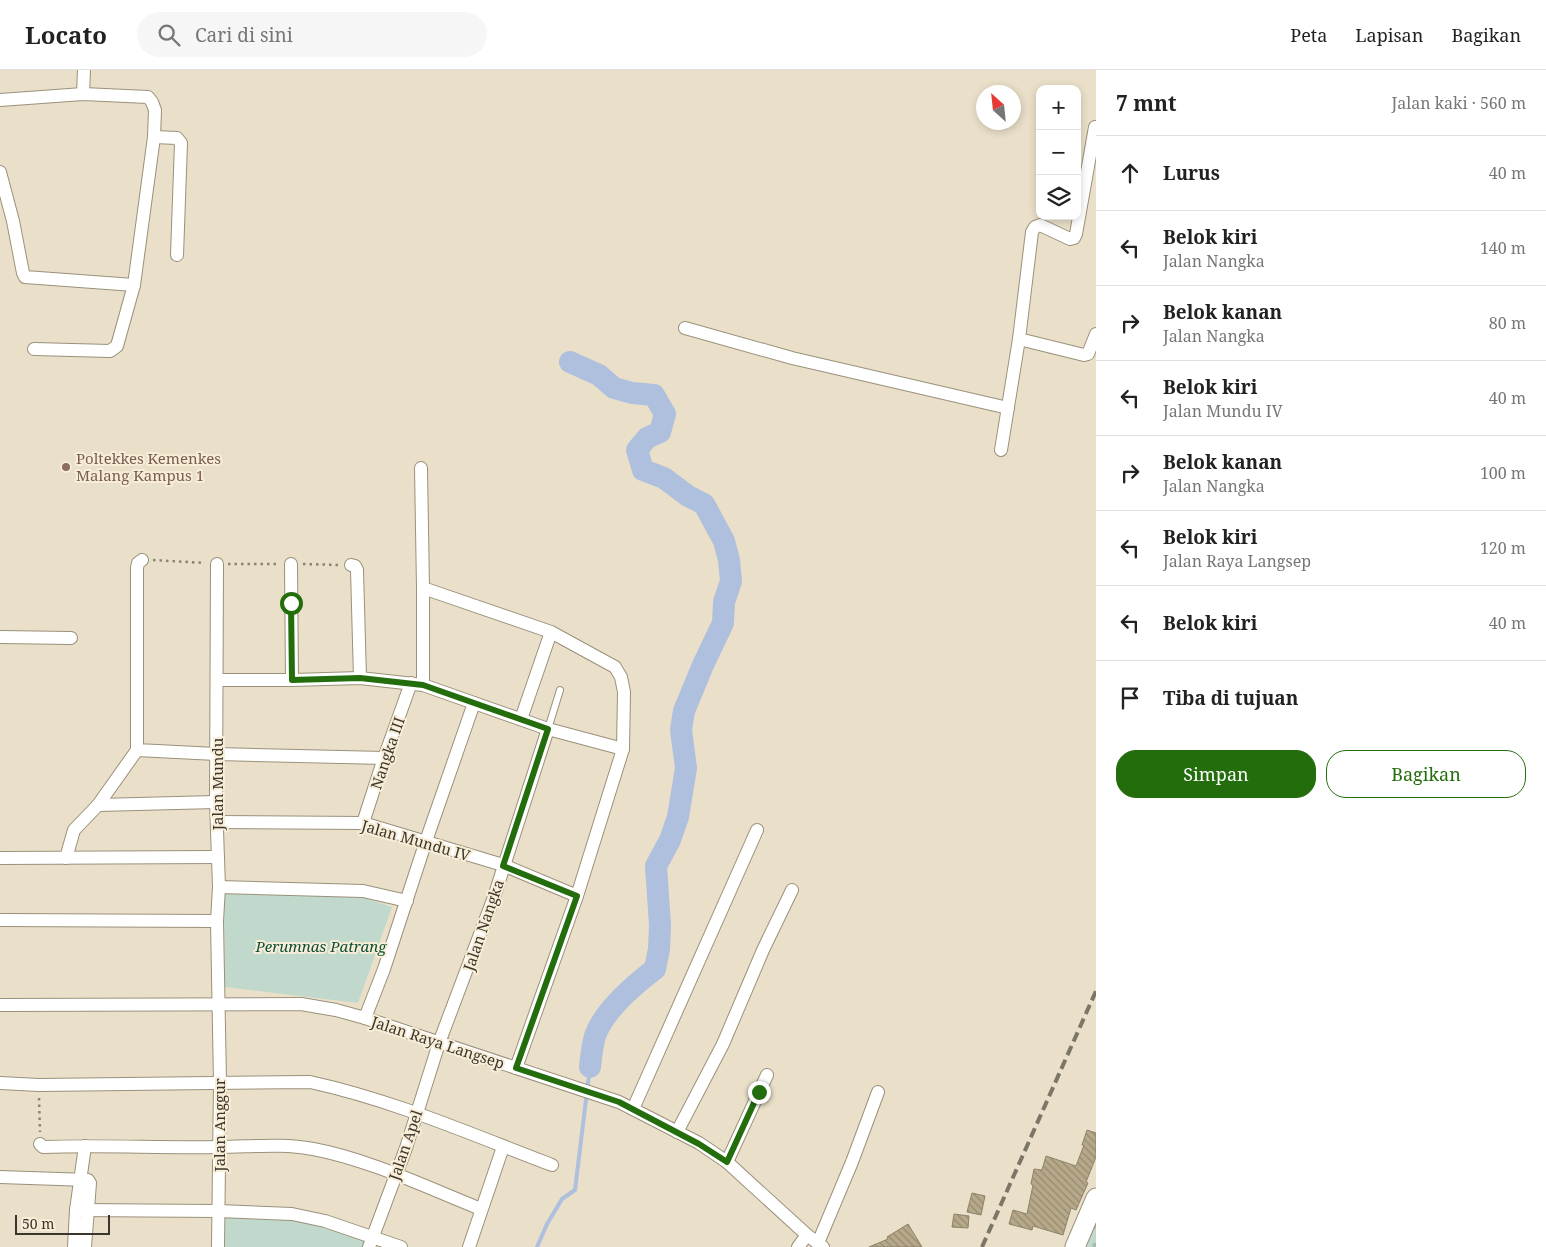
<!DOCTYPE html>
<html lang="id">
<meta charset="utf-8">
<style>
body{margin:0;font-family:"Noto Serif",serif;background:#f6f6f6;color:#222}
.controls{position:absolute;right:15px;top:15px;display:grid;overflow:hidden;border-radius:10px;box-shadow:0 2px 8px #0003}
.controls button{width:45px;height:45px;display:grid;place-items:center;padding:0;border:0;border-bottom:1px solid #e0e0e0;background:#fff;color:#222;font:25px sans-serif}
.compass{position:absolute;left:976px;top:15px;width:45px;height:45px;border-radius:50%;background:#fff;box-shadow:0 2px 8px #0003;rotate:333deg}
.scale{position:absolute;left:15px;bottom:12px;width:95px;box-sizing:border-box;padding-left:5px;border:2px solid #3a362d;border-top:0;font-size:14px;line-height:18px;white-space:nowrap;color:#3a362d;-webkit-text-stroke:4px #f8edd6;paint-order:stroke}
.stop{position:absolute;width:15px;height:15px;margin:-11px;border:4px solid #246d0c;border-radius:50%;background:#fff}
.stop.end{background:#246d0c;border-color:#fff;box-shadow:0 1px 5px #0008}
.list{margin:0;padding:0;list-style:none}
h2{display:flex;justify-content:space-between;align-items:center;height:65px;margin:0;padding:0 20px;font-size:21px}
h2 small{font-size:16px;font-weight:400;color:#767676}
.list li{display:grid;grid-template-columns:32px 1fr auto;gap:15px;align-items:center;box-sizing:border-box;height:75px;padding:0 20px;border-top:1px solid #e0e0e0}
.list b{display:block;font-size:19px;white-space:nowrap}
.list p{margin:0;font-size:16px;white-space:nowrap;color:#767676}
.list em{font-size:16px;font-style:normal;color:#767676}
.actions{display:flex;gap:10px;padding:15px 20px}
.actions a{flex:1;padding:11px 0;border:1px solid #246d0c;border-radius:20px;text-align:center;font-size:18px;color:#246d0c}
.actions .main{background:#246d0c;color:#fff}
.icon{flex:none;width:28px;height:28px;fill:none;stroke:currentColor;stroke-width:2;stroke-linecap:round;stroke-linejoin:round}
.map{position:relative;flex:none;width:1096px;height:1177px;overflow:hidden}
header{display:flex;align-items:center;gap:30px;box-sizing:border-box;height:70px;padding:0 25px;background:#fff;border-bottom:1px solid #e0e0e0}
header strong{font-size:24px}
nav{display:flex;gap:28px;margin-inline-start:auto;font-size:18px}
.search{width:350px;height:45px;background:#f6f6f6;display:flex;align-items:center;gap:12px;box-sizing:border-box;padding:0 18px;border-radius:28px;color:#767676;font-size:19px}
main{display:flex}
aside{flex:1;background:#fff}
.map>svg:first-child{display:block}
</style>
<header>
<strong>Locato</strong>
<div class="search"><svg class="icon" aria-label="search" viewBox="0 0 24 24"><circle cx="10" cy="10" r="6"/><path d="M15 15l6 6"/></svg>Cari di sini</div>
<nav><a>Peta</a><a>Lapisan</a><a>Bagikan</a></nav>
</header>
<main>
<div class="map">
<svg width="1096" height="1177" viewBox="0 0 1096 1177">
<defs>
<pattern id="cemetery-stones" width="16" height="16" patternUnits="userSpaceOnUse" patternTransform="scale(1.25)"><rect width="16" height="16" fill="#c1d9cc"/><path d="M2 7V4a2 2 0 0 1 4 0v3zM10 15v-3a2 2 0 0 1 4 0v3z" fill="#a7bbb0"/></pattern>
<pattern id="building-back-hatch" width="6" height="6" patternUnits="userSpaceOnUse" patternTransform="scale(1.25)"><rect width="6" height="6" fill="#b6a888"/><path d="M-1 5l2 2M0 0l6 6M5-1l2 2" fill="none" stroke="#958a70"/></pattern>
</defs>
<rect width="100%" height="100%" fill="#eae0c9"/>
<path fill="url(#cemetery-stones)" d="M1096 1154V1177H1086Z"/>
<g fill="#c1d9cc">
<path d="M350 823 392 837 358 933 225 917 224 824Z"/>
<path d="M219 1142 294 1145 372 1167 368 1177H220Z"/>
</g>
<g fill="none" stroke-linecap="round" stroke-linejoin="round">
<path stroke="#afbfde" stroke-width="4" d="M537 1177 547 1154 562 1129 575 1120 590 997"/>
<path stroke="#afbfde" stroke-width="22" d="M570 292 599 305 614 318 632 323 654 325 665 344 660 362 647 368 637 380 643 400 664 408 688 426 704 434 724 471 729 490 731 511 724 532 723 553 703 595 684 641 681 660 686 698 678 747 670 770 656 796 660 855 659 879 655 899C634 915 604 940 595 966 592 976 591 988 590 997"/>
</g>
<g fill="url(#building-back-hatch)" stroke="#8c836d">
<path d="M1087 1060 1096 1063V1087L1086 1112 1088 1113 1076 1140 1071 1138 1063 1165 1033 1156 1032 1160 1009 1154 1013 1140 1027 1144 1033 1115 1031 1114 1034 1099 1042 1100 1046 1086 1076 1096 1084 1075H1082Z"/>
<path d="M972 1123 985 1126 981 1145 967 1142Z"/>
<path d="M954 1144 969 1146 968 1158 952 1157Z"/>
<path d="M908 1154 922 1177H869L888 1169 887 1167Z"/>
</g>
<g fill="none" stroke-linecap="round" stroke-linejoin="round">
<defs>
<path id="lane" d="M548 659 560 620"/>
<g id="street">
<path d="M83 24 84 0"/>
<path d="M0 30 83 24 148 27 152 32 155 40 154 67 134 215 117 276 110 281 34 279"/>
<path d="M154 67 177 68 181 73 177 185"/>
<path d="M0 102 13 151 23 203 25 207 134 215"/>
<path d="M685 258 792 288 1008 338"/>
<path d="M1019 269 1084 285 1088 284 1096 264"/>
<path d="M1001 380 1019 269 1032 162 1035 157 1040 155 1070 169 1074 168 1076 164 1095 57"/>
<path d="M421 398 423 518V615"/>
<path d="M142 490 138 493 137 498V680L216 684 384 688"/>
<path d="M217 494 216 732 219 817 217 851 220 1012 218 1177"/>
<path d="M291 494 292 610"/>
<path d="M351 495 355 496 357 500 360 608"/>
<path d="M423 518 551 562 615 597 621 607 624 622 623 679 577 826 516 998"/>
<path d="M0 567 71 568"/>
<path d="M217 610H292L360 608 423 615 548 659 494 827 439 973 406 1078 369 1177"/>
<path d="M521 649 551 562"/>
<path d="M548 659 623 679"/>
<path d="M98 735 216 732"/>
<path d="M217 752 363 753 503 795 577 826"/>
<path d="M363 753 384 688 411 613"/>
<path d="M0 788 218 787"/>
<path d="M66 788 74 760 98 735 137 680"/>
<path d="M219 817 363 821 407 831"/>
<path d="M0 850 217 851"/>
<path d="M0 935 301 934 336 940 365 948 619 1032 699 1073 727 1092 807 1165 823 1177"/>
<path d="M365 948 384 899 426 771 474 633"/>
<path d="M0 1013 39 1015 310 1012C393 1030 473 1065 552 1095"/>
<path d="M633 1039 757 760"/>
<path d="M677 1062 723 974 763 880 792 820"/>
<path d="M40 1074 43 1077C102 1075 160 1078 218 1077 250 1077 281 1073 313 1079 368 1089 428 1118 481 1139"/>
<path d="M727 1092 767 1005"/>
<path d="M0 1107 88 1110 90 1113 85 1177"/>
<path d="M76 1140 218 1141 292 1144 325 1151 401 1177"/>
<path d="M818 1173 852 1092 878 1022"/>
<path d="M74 1177 76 1140 85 1076"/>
<path d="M469 1177 503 1077"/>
<path d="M798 1177 807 1165"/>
</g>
<path id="primary" d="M1075 1177 1096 1128"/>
</defs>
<use href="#lane" stroke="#9a917b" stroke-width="8"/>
<use href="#street" stroke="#9a917b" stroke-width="14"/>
<use href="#primary" stroke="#9a917b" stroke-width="21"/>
<g stroke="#8a8374" stroke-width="2.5" stroke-dasharray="2.5 4" stroke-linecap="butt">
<path d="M153 490 205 493"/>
<path d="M228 494H280"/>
<path d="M303 494 340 495"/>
<path d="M39 1028 40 1062"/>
</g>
<use href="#lane" stroke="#fff" stroke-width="6"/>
<use href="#street" stroke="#fff" stroke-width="12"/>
<use href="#primary" stroke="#fff" stroke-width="19"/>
<path stroke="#7c7668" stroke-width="4" stroke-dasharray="10 5" stroke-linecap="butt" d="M982 1177 1096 921"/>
</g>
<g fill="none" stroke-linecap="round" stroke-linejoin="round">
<path stroke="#246d0c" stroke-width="6" d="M291 533 292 610 360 608 423 615 548 659 503 796 577 826 516 998 619 1032 699 1074 727 1092 759 1022"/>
</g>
<circle fill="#8d6e63" stroke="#f8edd6" stroke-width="2" cx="66" cy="397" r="5"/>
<g text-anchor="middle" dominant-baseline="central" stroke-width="4" stroke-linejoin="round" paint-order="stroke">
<g font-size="15" fill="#785e54" stroke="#f8edd6" text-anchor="start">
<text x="76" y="388">Poltekkes Kemenkes<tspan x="76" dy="17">Malang Kampus 1</tspan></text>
</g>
<g font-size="15" fill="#3a362d" stroke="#f8edd6">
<text transform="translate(387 683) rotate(-71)">Nangka III</text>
<text transform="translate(217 714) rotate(-90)">Jalan Mundu</text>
<text transform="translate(416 770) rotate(16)">Jalan Mundu IV</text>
<text transform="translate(483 855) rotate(-71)">Jalan Nangka</text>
<text transform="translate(438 972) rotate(18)">Jalan Raya Langsep</text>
<text transform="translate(219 1055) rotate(-90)">Jalan Anggur</text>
<text transform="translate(405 1075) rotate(-71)">Jalan Apel</text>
</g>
<g font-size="15" font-style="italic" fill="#0b4e35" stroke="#f8edd6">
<text x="321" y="876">Perumnas Patrang</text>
</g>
</g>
</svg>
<div class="controls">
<button>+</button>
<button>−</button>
<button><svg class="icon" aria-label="layers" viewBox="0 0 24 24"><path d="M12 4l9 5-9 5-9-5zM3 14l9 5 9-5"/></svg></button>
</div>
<svg class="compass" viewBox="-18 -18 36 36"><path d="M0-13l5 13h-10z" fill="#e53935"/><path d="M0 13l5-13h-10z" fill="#767676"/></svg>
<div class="scale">50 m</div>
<div class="stop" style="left:291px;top:533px"></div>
<div class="stop end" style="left:759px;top:1022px"></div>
</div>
<aside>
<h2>7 mnt<small>Jalan kaki · 560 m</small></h2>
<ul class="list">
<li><svg class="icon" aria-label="ahead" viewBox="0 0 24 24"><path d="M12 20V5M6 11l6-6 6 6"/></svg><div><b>Lurus</b></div><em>40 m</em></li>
<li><svg class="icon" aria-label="left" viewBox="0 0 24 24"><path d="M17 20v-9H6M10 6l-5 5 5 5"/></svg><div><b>Belok kiri</b><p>Jalan Nangka</p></div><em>140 m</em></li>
<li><svg class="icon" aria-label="right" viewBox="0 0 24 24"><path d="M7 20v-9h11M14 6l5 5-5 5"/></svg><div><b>Belok kanan</b><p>Jalan Nangka</p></div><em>80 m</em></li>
<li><svg class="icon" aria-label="left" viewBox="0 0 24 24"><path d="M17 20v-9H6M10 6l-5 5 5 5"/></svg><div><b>Belok kiri</b><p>Jalan Mundu IV</p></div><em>40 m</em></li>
<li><svg class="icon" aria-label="right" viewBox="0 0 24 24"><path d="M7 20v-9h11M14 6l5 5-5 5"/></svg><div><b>Belok kanan</b><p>Jalan Nangka</p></div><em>100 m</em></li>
<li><svg class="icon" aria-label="left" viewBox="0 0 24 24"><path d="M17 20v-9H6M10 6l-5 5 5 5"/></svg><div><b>Belok kiri</b><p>Jalan Raya Langsep</p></div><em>120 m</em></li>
<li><svg class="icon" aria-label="left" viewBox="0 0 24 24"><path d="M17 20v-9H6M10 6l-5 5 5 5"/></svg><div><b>Belok kiri</b></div><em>40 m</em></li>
<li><svg class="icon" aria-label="arrive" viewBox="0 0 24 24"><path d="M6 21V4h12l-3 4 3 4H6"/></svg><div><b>Tiba di tujuan</b></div></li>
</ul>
<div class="actions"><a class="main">Simpan</a><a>Bagikan</a></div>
</aside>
</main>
